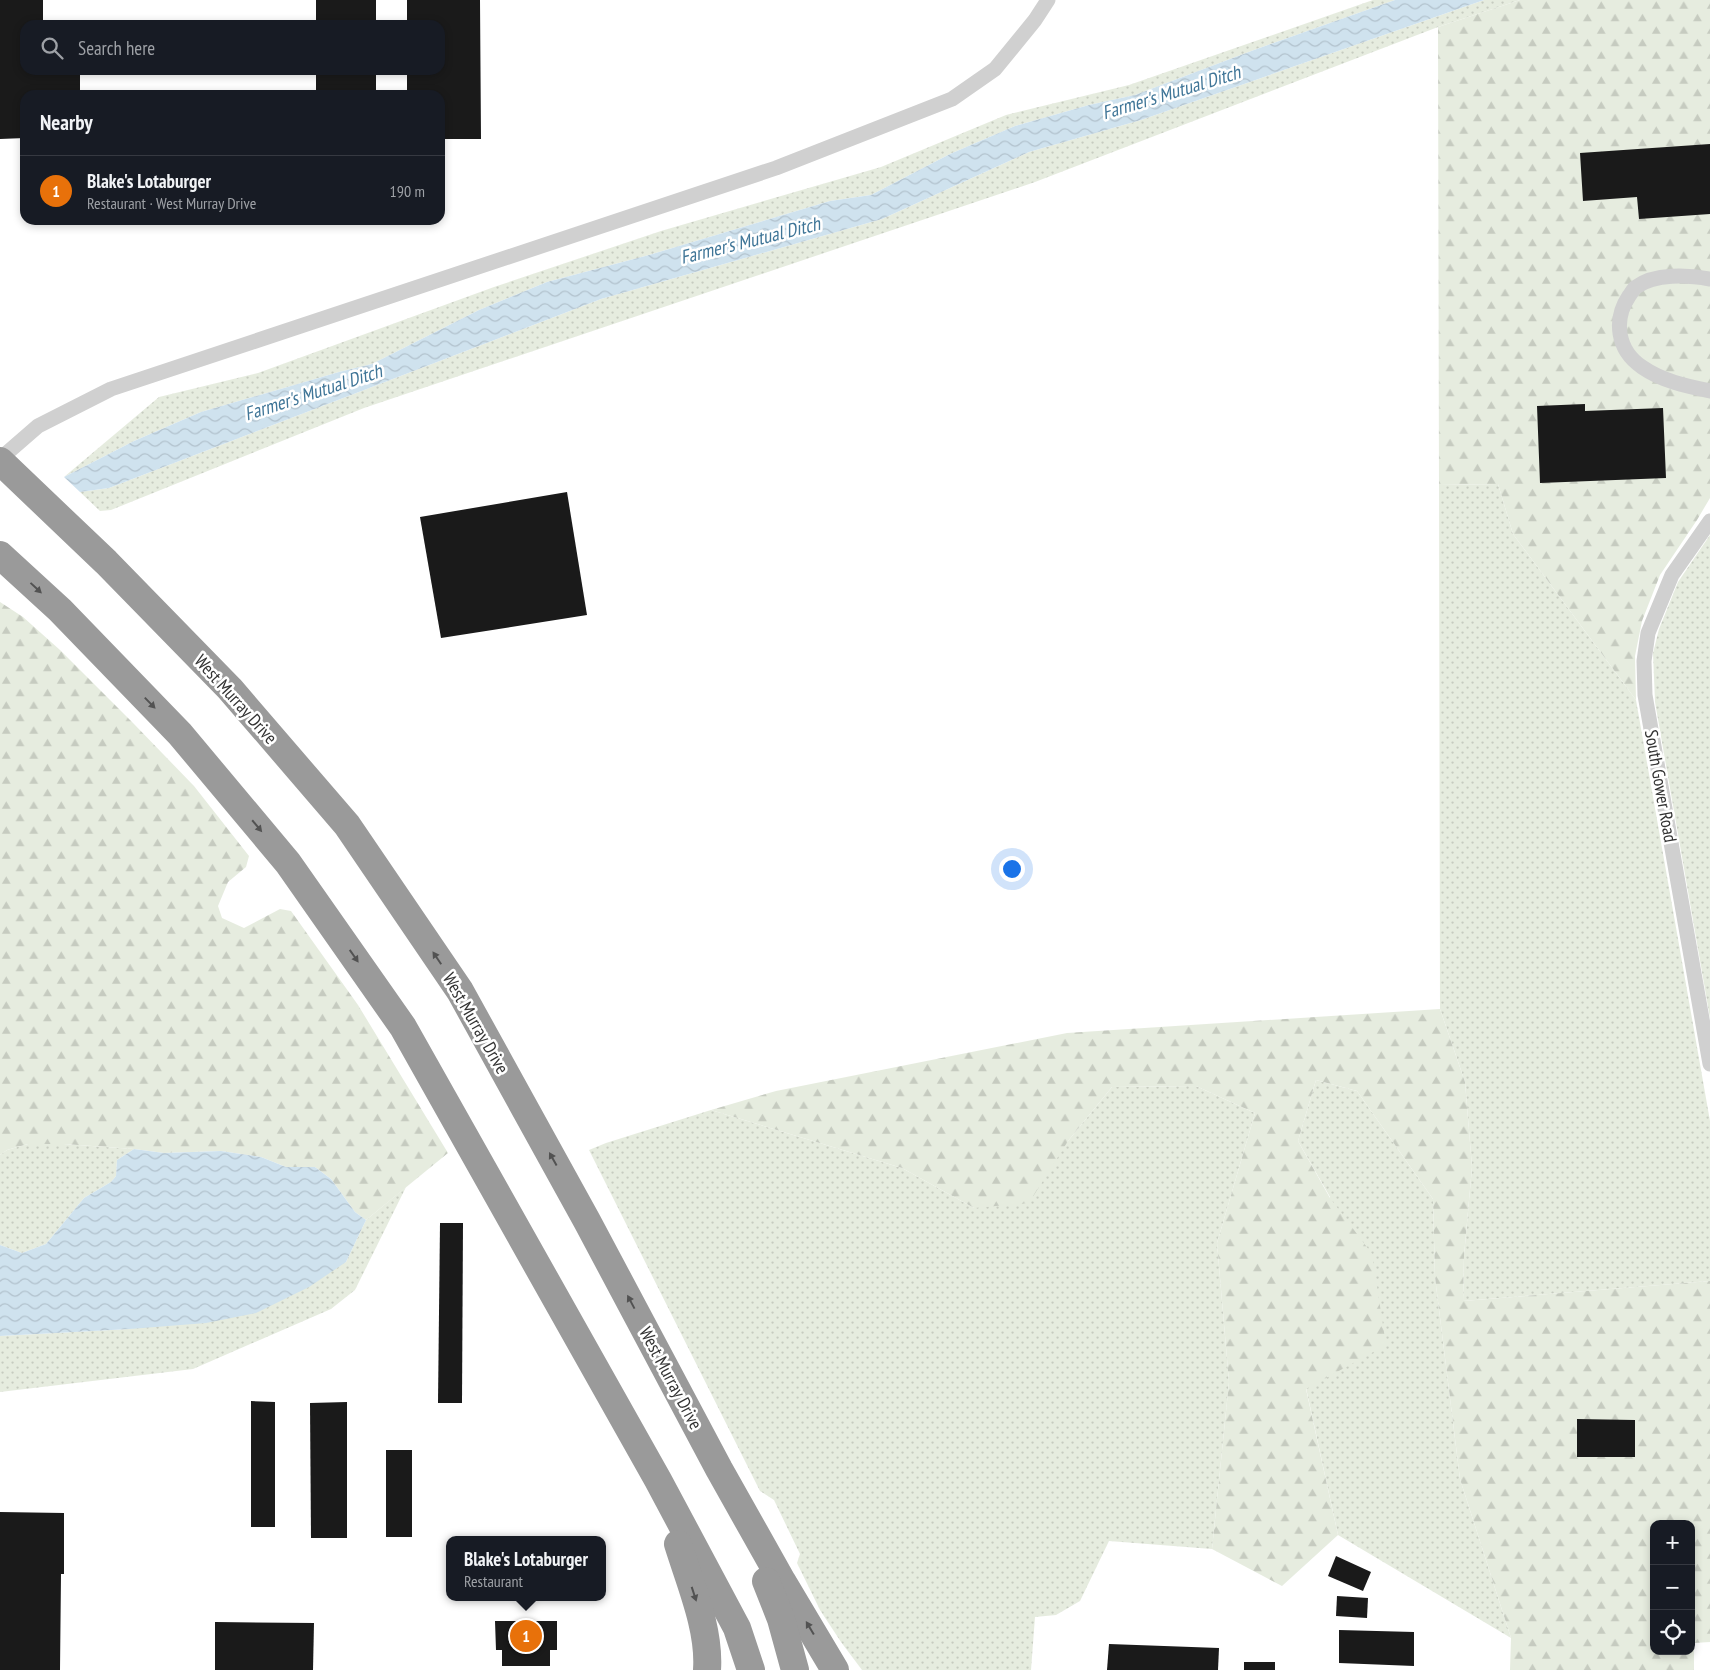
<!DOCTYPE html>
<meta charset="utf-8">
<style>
body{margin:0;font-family:"PT Sans Narrow",sans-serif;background:#20242c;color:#f1f3f6}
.controls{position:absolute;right:15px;bottom:15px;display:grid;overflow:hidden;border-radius:10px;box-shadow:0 2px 8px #0003}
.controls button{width:45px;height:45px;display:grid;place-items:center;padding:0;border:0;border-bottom:1px solid #363941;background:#171b24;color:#f1f3f6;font:25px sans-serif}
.you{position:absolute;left:1011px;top:868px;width:18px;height:18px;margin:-12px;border:4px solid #fff;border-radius:50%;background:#1a73e8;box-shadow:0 0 0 8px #1a73e833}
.badge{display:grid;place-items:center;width:32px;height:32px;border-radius:50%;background:#e63946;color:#fff;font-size:16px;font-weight:700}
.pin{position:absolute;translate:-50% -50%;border:2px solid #fff;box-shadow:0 1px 5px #0006}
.popup{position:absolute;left:446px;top:1536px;width:160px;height:65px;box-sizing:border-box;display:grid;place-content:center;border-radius:10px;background:#171b24;filter:drop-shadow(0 1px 4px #0005);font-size:16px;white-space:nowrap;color:#9ea1a6}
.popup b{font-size:19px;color:#f1f3f6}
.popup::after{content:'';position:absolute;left:50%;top:100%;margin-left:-10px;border:10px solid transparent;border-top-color:#171b24}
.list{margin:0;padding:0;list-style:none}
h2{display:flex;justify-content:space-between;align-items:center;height:65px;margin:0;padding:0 20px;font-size:21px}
h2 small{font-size:16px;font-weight:400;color:#9ea1a6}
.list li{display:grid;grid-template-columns:32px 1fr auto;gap:15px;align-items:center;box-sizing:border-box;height:70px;padding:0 20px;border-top:1px solid #363941}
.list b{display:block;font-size:19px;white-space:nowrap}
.list p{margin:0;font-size:16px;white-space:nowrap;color:#9ea1a6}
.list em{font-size:16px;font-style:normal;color:#9ea1a6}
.icon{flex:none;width:28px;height:28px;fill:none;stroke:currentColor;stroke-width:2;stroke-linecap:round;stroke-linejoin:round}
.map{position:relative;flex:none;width:1710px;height:1670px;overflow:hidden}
.search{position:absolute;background:#171b24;box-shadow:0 2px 8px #0003;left:20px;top:20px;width:425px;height:55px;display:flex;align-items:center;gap:12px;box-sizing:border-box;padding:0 18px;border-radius:15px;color:#9ea1a6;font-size:19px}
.panel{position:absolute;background:#171b24;box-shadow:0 2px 8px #0003;left:20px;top:90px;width:425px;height:135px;border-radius:15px}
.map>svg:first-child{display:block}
</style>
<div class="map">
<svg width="1710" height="1670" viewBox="0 0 1710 1670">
<defs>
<pattern id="grass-dots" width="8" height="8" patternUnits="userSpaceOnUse" patternTransform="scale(1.25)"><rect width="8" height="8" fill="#e6ecdf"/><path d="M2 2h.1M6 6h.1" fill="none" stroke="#c6cbc0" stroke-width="1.8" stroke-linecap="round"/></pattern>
<pattern id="forest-firs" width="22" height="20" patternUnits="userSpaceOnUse" patternTransform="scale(1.25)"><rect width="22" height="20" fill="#e6ecdf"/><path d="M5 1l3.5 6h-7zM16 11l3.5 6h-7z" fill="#c6cbc0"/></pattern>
<pattern id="water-waves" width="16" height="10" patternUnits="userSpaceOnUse" patternTransform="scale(1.25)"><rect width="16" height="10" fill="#cfe2ee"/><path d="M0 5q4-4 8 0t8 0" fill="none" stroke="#b2c2cd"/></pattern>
</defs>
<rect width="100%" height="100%" fill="#fff"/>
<g fill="url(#grass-dots)">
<path d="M1373 0H1395L1254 50 1135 95 1089 105 1015 126 950 154 871 195 830 201 649 255 547 282 479 310 372 364 339 372 201 412 134 441 64 477 159 397 258 373 494 287 661 231 881 167 1006 115 1129 85Z"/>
<path d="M1484 0H1520L1438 27 1035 182 364 408 111 510 100 511 80 492 109 488 601 299 882 219 1029 152 1141 120Z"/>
<path d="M1498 484 1513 534 1636 700 1710 1121V1281L1463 1301 1464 1256 1472 1167 1465 1082 1440 1009 1439 485Z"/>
<path d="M1710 535V1018L1655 702 1653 653 1659 629 1678 582Z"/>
<path d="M1316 1080 1357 1091 1433 1199 1435 1277 1460 1479 1511 1638 1338 1535 1306 1388 1330 1197 1298 1141Z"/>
<path d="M1196 1086 1255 1113 1217 1243 1229 1382 1212 1549 1109 1541 1080 1601 1056 1615 1035 1617 1031 1670H862L841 1642 820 1610 797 1563 800 1554 774 1500 760 1491 589 1150 606 1143 711 1110 902 1168 974 1208 1068 1141 1112 1087Z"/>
<path d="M28 1144H64L134 1149 117 1160 116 1176 111 1182 84 1198 46 1244 22 1253 0 1245V1155L7 1150Z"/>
<path d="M406 1187 355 1290 331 1309 193 1369 0 1392V1336L130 1329 346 1262 366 1220Z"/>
</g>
<g fill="url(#forest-firs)" fill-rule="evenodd">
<path d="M1520 0H1710V498L1697 520 1660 575 1642 621 1635 656 1636 700 1513 534 1498 484 1439 485 1438 27Z"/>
<path d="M0 602 23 617 60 650 134 724 194 786 249 856 246 867 228 882 218 906 222 918 244 928 280 909 291 911 358 1005 448 1153 366 1220 355 1212 331 1179 315 1167H286L261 1157 221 1151 164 1153 134 1149 64 1144H28L7 1150 0 1155Z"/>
<path d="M1440 1009 1465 1082 1472 1167 1464 1256 1463 1301 1710 1281V1642L1694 1643V1670H1510L1511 1638 1460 1479 1435 1277 1433 1199 1357 1091 1316 1080 1298 1141 1330 1198 1372 1254 1386 1345 1306 1389 1338 1535 1282 1586 1212 1549 1229 1382 1217 1243 1255 1113 1196 1086 1112 1087 1068 1141 1029 1203 974 1208 902 1168 711 1110 776 1091 1067 1033ZM1654 1524H1691V1651H1654Z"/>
</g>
<g fill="url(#water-waves)">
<path d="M1395 0H1484L1141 120 1029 152 882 219 601 299 109 488 80 492 64 477 134 441 201 412 339 372 372 364 479 310 547 282 649 255 830 201 871 195 950 154 1015 126 1089 105 1135 95 1254 50Z"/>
<path d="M134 1149 164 1153 221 1151 261 1157 286 1167H315L331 1179 355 1212 366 1220 346 1262 309 1287 256 1313 206 1323 130 1329 0 1336V1245L22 1253 46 1244 84 1198 111 1182 116 1176 117 1160Z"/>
</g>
<g fill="#1a1a1a">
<path d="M0 0H43V25H25V70H80V95H25V138L0 139Z"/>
<rect x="316" y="0" width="60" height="25"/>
<path d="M407 0H480L481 139H440V95H407V70H440V25H407Z"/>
<rect x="316" y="70" width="60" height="25"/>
<path d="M1710 144V214L1639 219 1637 197 1583 201 1580 153Z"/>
<path d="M1585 404V411L1663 408 1666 478 1540 483 1537 406Z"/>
<path d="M567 492 587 615 441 638 420 517Z"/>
<path d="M440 1223H463L462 1403H438Z"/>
<path d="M251 1401 275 1402V1527H251Z"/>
<path d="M347 1402V1538H311L310 1403Z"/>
<path d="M1577 1419 1635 1420V1457H1577Z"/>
<rect x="386" y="1450" width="26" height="87"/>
<path d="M0 1512 64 1513V1574H61L60 1670H0Z"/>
<path d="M1336 1556 1371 1572 1363 1591 1328 1576Z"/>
<path d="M1337 1596 1368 1598 1367 1618 1336 1616Z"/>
<path d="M495 1621H557V1650H550V1666H502V1650H496Z"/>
<path d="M215 1622 314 1623 313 1670H215Z"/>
<path d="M1339 1630 1414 1632V1666L1339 1663Z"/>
<path d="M1109 1644 1219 1648 1218 1670H1107Z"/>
<rect x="1244" y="1662" width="31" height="8"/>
</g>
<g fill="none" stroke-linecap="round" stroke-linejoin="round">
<g stroke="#d0d0d0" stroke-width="15">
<path d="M1710 279C1688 275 1655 273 1636 287 1633 289 1631 294 1629 296 1613 320 1617 350 1642 367 1662 381 1686 386 1710 391"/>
<path d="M0 459 38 426 111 389 776 168 952 99 995 69 1035 20 1048 0"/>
<path d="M1710 521 1672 575 1648 633 1644 661 1645 695 1710 1064"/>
</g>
<g stroke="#9a9a9a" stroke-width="28">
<path d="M0 461 106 562 230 689 347 825 460 991 587 1221 719 1469 782 1581 835 1670"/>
<path d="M0 555 60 610 180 734 288 863 403 1027 658 1480 737 1628 751 1670"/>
<path d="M678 1544C690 1583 710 1629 707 1670"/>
<path d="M766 1581 781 1619 795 1670"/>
</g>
</g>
<defs><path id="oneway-solid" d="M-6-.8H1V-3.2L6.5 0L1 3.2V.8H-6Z" transform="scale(1.25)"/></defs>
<g fill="#525252">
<use href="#oneway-solid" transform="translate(36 588) rotate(43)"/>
<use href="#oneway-solid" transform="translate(150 703) rotate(46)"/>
<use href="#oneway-solid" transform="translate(257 826) rotate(50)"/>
<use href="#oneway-solid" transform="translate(354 956) rotate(55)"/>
<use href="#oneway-solid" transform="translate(437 958) rotate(-124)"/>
<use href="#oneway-solid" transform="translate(553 1159) rotate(-119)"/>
<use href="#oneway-solid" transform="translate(631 1302) rotate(-118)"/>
<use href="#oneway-solid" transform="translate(694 1594) rotate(72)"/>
<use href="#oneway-solid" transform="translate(810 1628) rotate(-121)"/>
</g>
<g text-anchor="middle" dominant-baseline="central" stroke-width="5" stroke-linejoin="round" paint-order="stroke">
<g font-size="18" fill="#333" stroke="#fff">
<text transform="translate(236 699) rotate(48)">West Murray Drive</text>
<text transform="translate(1661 786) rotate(80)">South Gower Road</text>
<text transform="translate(476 1023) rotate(60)">West Murray Drive</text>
<text transform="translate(671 1378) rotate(62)">West Murray Drive</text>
</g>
<g font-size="19" font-style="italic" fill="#3f7597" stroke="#fff">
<text transform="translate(1171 92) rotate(-17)">Farmer's Mutual Ditch</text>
<text transform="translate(750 240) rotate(-14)">Farmer's Mutual Ditch</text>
<text transform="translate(313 392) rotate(-18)">Farmer's Mutual Ditch</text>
</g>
</g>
</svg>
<div class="controls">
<button>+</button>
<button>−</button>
<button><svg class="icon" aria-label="locate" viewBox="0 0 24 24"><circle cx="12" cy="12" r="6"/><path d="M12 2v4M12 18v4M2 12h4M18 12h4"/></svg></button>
</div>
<div class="you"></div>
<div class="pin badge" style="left:526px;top:1636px;background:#e8710a">1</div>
<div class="popup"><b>Blake's Lotaburger</b>Restaurant</div>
<div class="search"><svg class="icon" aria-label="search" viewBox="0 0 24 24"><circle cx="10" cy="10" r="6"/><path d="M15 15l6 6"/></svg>Search here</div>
<section class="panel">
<h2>Nearby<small></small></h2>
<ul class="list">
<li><span class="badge" style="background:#e8710a">1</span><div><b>Blake's Lotaburger</b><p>Restaurant · West Murray Drive</p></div><em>190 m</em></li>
</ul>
</section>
</div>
